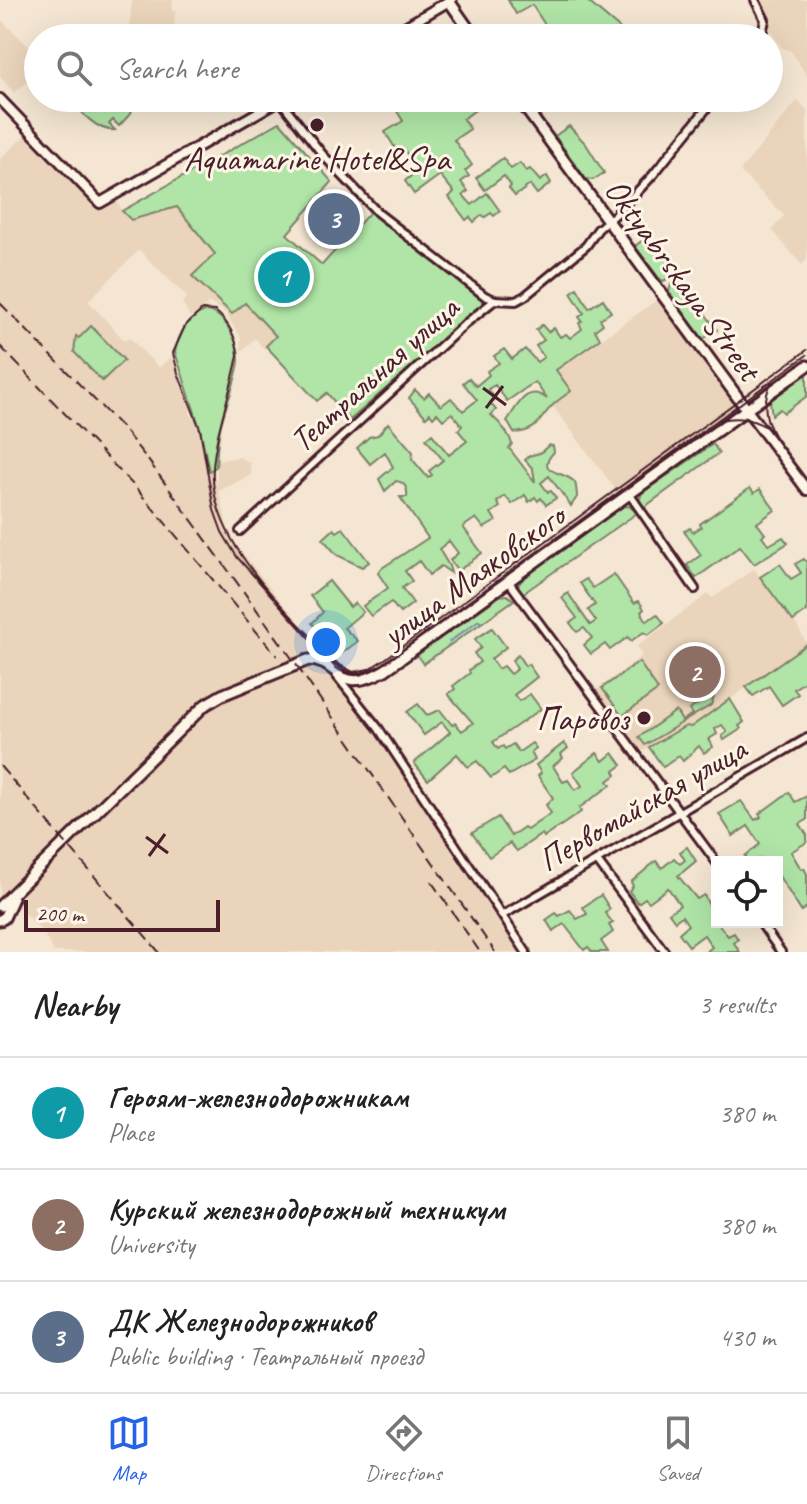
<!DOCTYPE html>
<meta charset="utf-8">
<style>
body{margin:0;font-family:Caveat,sans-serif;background:#f2f2f2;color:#222}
.controls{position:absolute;right:24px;bottom:24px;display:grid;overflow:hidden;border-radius:0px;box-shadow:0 8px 32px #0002}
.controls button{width:72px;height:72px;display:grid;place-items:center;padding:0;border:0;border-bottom:2px solid #e0e0e0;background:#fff;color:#222;font:40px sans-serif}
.scale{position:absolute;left:24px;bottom:20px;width:196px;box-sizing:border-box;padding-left:8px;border:4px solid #4a1f2b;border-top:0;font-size:22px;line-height:28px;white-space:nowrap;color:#4a1f2b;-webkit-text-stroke:6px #fcf5e5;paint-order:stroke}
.you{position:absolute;left:326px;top:642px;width:28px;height:28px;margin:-20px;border:6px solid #fff;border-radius:50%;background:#1a73e8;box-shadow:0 0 0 12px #1a73e833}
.badge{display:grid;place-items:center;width:52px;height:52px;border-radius:50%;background:#2563eb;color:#fff;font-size:26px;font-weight:700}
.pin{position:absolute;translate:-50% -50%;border:4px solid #fff;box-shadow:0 2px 8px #0006}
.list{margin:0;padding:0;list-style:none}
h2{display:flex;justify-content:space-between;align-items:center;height:104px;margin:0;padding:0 32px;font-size:34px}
h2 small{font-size:26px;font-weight:400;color:#767676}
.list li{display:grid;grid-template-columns:52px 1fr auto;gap:24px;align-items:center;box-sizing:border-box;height:112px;padding:0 32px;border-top:2px solid #e0e0e0}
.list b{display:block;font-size:30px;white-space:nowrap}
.list p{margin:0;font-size:26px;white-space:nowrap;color:#767676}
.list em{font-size:26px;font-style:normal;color:#767676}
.icon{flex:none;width:44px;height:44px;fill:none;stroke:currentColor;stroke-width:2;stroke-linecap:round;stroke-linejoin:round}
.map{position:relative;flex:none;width:807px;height:952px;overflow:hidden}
.search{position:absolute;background:#fff;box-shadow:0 8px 32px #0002;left:24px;right:24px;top:24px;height:88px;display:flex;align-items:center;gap:20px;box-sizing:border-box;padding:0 28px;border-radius:44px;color:#767676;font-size:30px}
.sheet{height:440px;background:#fff}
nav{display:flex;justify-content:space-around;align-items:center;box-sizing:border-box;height:112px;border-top:2px solid #e0e0e0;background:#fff;font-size:22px;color:#767676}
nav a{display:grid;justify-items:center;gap:4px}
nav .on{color:#2563eb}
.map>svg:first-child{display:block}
</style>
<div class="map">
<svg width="807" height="952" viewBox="0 0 807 952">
<rect width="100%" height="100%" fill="#f4e6d2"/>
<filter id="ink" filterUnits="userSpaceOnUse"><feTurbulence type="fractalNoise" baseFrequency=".0125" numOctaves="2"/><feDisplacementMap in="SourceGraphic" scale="16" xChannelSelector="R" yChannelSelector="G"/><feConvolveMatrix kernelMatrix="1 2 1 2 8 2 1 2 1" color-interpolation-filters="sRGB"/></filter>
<g filter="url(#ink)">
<g fill="#ead4bb">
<path d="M132 0H173L172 11H175L174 36 129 29Z"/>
<path d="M760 0H807V76L791 51 782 48 771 31 767 11Z"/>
<path d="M0 19 38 55V77L35 75 14 93 0 77Z"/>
<path d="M797 101 807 109V259L802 265 772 230 784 216 740 171Z"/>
<path d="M33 128 105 199 114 195 122 211 131 220 177 207 216 254 193 276 245 302 277 336 264 349 255 338 241 352V338L225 312 208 302 207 306 190 317 182 302 187 297 139 250 88 301 124 340 129 337 159 368 171 357 190 407V414L196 421 217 486V461L239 457 250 463 251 475 219 491 229 536 373 718 531 952H54L44 934 6 893 0 898V159Z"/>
<path d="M664 295 747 410 623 499 552 405 571 391 557 371Z"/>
<path d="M754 569 797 626 807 644 690 728 685 726 641 752 595 691 642 656 637 646 708 594 713 598Z"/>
</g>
<g fill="#b0e5a7" stroke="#7d8269" stroke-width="2">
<path d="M508 0H586L631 38H572L564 26 551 34 532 5 516 14Z"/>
<path d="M70 98H124L133 107 131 113 119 126 113 120 109 124 115 130C97 132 80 111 70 98Z"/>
<path d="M389 98H454L456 100 470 98 478 108 463 119 470 129 454 140 472 165 465 171 469 176 461 182 468 191 463 195 472 205 487 193 500 211 494 216 491 213 485 217 482 215 474 222 470 217 466 220 449 197 454 192 440 175 414 194 405 181 418 170 403 148 397 151 385 132 403 121Z"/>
<path d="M280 122 332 182 287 234 322 265 370 212 485 302 350 420 327 393 317 401 266 346 276 336 245 303 232 314 192 276 215 254 177 207 131 220 122 211Z"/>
<path d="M569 126 586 144 604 173 593 180 586 179 555 136Z"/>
<path d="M503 158 511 169 520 163 526 171 530 169 540 181 547 176 551 183 537 194 530 185 515 196 509 188 511 186 504 176 485 190 476 178Z"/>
<path d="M650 235 678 274 663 281 659 278 635 246Z"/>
<path d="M679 278 717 330 703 339 669 292 671 284Z"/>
<path d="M577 288 589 308 603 299 611 312 600 319 603 324 595 330 600 339 556 370 571 391C566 395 559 399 554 404 537 420 540 431 514 433L507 421C518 405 527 383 547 399L535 382 507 401 495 385 488 389 496 399 490 403 496 410 491 415C500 423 509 432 512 444L509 448 535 482 533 469 525 460 528 456 540 453 549 445 553 446 554 452C532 475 569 471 575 483 576 484 577 495 577 497L571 506 549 476 541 483 548 492 551 491 556 498 546 505 541 498 538 501 535 497 529 502 525 495 512 504 505 496 497 502 500 507 491 513 496 521 484 528 476 518 463 527 482 553 458 571 450 560 458 553 449 541 439 549 449 566 451 573 441 566 429 575 419 561 405 571 412 581 402 588 413 603 400 613 391 602 371 616 363 606 388 588 378 573 382 568 428 538 400 497H407C408 489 405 482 396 481L385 491 379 479 393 467 385 452 370 464 357 448 369 437 378 435 388 423 413 452 412 459 428 478 432 475 429 471 443 460 426 439 432 434 449 455 467 441 458 430 462 426 452 413 443 420 437 413 433 417 430 413 426 417 409 398 415 390 424 398 429 393 441 406 451 398 463 411 477 400 463 383 469 378 476 386 489 375 487 371 499 363 494 356 504 349 512 359 525 349 537 362 544 357 536 346 544 340 536 330 542 325 548 332 554 328 560 337 566 334 570 338 582 329 579 323 582 321 579 317 584 313 571 293Z"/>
<path d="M206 311C224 312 240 343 239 361 236 383 225 406 220 429 217 441 217 454 216 467L209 471 200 428 175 352C178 335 189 315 206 311Z"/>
<path d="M91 326 124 360 102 381 74 352 76 336 79 338Z"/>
<path d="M807 373V396L784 413 780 409 772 415 770 402 773 398Z"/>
<path d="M713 444 719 453 643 508 639 501 642 493Z"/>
<path d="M750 488 754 493 760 489 775 510 757 523 765 534 762 536 769 545 783 537 788 543 754 564 740 546 696 578 687 565 701 555 684 531 690 528 693 532 701 527 700 524Z"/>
<path d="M629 506 637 513 521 595 518 585 523 579 622 507Z"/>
<path d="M343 528 369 562 362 567 337 555 323 539 334 529 337 532Z"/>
<path d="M804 559 807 563V611L793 621 760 577 780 564 791 579 801 573 795 564Z"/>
<path d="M614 574 634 603 639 601 644 609 641 612 647 621 657 614 664 623 648 635 644 632 631 641 628 637 610 650 605 644 591 654 584 645 592 638 584 628 577 632 570 623 577 618 562 598 568 593 590 625 596 621 588 610 595 605 580 583 586 579 593 588Z"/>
<path d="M329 581 350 607 355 603 363 612 344 628 358 641 341 654 312 623 323 612 310 596Z"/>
<path d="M507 595 514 600 423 664 417 655 500 596Z"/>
<path d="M492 628 506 647 491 659 498 669 503 666 510 674 517 669 512 660 518 655 525 666 528 664 537 677 514 695 519 701 530 694 541 709 493 742 498 749 503 746 505 749 513 744 519 752 532 743 536 748 531 752 535 760 509 775 504 769 491 778 477 761 468 767 457 754 428 780 414 763 450 732 442 722 424 735 407 712 418 704 427 715 440 710 452 725 455 723 462 731 473 723 448 694 455 689 453 686 470 673 469 670 480 662 474 653 481 648 475 639Z"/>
<path d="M807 644V680L794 689 798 694 782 705 769 686 753 696 746 687Z"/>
<path d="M639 662 658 690 622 716 602 688Z"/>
<path d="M706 685 714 697 711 705 645 745 639 737 676 711 682 721 692 714 689 710 706 699 700 689Z"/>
<path d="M730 699 744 722 739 726 741 729 724 740 722 736 727 732 722 725 715 729 717 734 709 739 713 747 704 753 699 746 683 761 679 756 663 767 649 747 686 726 691 727Z"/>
<path d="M564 743 568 748 561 754 563 758 553 766 563 782 568 780 575 790 582 786 573 772 597 753 603 761 613 753 622 765 614 771 616 775 608 781 611 785 579 808 581 812 544 837 542 834 517 851 510 843 489 857 472 833 498 817 511 836 524 827 527 830 551 813 546 805 553 798 538 776 541 773 536 765Z"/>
<path d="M789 792 795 802 807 796V820L800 824 807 835V842L791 852 801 869 804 868 807 874V907L801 911 777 873V862H762L760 859 749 862 745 856 760 844 748 826 733 836 719 814 741 801 755 820 761 817 759 814Z"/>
<path d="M687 847 696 861 678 876 697 899 704 895 717 922 728 936 734 933 738 939 734 943 740 952H706L712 947 704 935 689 946 679 933 688 925 682 916 675 921 669 913 680 905 668 888 649 902 645 898 638 903 629 891 633 886 631 882 656 861 662 868 674 858 680 864 685 860 680 852Z"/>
<path d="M601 895 610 909 605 913 613 923 609 925 613 932 601 941 608 952H592L588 947 584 950 564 924 553 931 546 920 556 913 559 916 570 910 577 919 587 914 583 907Z"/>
</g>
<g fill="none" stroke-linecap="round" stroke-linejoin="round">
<path stroke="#798aa6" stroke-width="2" d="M449 642 479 620 481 623"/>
<defs>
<g id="street">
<path d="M755 0 765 20 761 38"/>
<path d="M280 100 323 155 378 213 485 296 495 300"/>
<path d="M630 495 695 589"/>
<path d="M240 531 465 324 495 300 516 301 525 296 586 246 598 229 616 214 653 175 715 98"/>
<path d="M509 582 717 863"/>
<path d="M336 675 379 729 526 952"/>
<path d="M597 861 665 952"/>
<path d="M503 915 807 738"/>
<path d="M760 922 781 952"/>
</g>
<g id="secondary">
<path d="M386 38 449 1"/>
<path d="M0 99 100 203 283 98"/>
<path d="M747 410 807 490"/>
</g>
<g id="primary">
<path d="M451 0 449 1 475 38"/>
<path d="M518 98 747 410"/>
<path d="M0 906 205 705 222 695 308 660C341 660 336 697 385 670L807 366"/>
<path d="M0 920 4 918 13 898"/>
</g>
</defs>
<use href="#street" stroke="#4a1f2b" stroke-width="12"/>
<use href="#secondary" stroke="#4a1f2b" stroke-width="14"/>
<use href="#primary" stroke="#4a1f2b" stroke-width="15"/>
<use href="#street" stroke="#fcf5e5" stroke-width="6"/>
<use href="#secondary" stroke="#fcf5e5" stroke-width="8"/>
<use href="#primary" stroke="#fcf5e5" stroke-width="9"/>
<g stroke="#4a1f2b" stroke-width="2">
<path d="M807 350 385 659 369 669 353 672 338 664C290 614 208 542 213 468 216 429 231 393 238 355 237 338 228 321 215 311L202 310 185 326 173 353 178 373 200 429 214 510 222 532 237 557 335 667C353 682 369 674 386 662L807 355"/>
<path d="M772 381C751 422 785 449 807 481"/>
<path d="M720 420C738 416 757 419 771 431"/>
</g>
<g stroke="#4a1f2b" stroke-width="2" stroke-dasharray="12 6" stroke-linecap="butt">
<path d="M0 303 124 430 148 460 286 650 495 952"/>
<path d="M0 346 135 487 277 656"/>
<path d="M0 766 159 952"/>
<path d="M431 881 480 952"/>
</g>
</g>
</g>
<path fill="none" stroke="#4a1f2b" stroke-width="3" d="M483 388 506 405M486 408 503 386M146 837 168 853M149 856 165 834"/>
<g fill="#4a1f2b" stroke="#fcf5e5" stroke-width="3">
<circle cx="317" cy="125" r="8"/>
<circle cx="644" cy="718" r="8"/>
</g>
<g text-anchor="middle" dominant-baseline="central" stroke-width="6" stroke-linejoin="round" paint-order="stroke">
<g font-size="34" fill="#4a1f2b" stroke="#fcf5e5">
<text x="317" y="158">Aquamarine Hotel&amp;Spa</text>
<text x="628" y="718" text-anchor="end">Паровоз</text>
</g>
<g font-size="34" fill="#4a1f2b" stroke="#fcf5e5">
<text transform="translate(683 279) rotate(54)">Oktyabrskaya Street</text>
<text transform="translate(374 374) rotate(-42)">Театральная улица</text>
<text transform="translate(473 575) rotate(-36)">улица Маяковского</text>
<text transform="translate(642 804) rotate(-30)">Первомайская улица</text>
</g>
</g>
</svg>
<div class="controls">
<button><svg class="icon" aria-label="locate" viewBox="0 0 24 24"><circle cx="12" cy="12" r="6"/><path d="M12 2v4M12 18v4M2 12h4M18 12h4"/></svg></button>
</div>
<div class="scale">200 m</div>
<div class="you"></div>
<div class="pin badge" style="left:284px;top:277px;background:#0f9aa8">1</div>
<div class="pin badge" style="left:695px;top:672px;background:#8d6e63">2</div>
<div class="pin badge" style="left:334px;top:219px;background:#5c6f8a">3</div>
<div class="search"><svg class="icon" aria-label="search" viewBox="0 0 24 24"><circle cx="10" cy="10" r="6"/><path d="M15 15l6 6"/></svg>Search here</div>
</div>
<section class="sheet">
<h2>Nearby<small>3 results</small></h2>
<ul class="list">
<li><span class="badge" style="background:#0f9aa8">1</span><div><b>Героям-железнодорожникам</b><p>Place</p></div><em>380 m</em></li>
<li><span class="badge" style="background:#8d6e63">2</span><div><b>Курский железнодорожный техникум</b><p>University</p></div><em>380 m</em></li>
<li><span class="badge" style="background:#5c6f8a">3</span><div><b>ДК Железнодорожников</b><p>Public building · Театральный проезд</p></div><em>430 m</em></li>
</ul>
</section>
<nav>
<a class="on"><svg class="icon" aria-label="map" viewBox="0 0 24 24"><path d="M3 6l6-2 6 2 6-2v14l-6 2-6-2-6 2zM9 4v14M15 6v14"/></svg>Map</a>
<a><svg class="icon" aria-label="directions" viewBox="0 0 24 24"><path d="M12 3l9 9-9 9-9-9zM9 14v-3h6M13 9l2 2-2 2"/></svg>Directions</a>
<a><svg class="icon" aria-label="saved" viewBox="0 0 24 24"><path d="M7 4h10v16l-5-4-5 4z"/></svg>Saved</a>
</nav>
